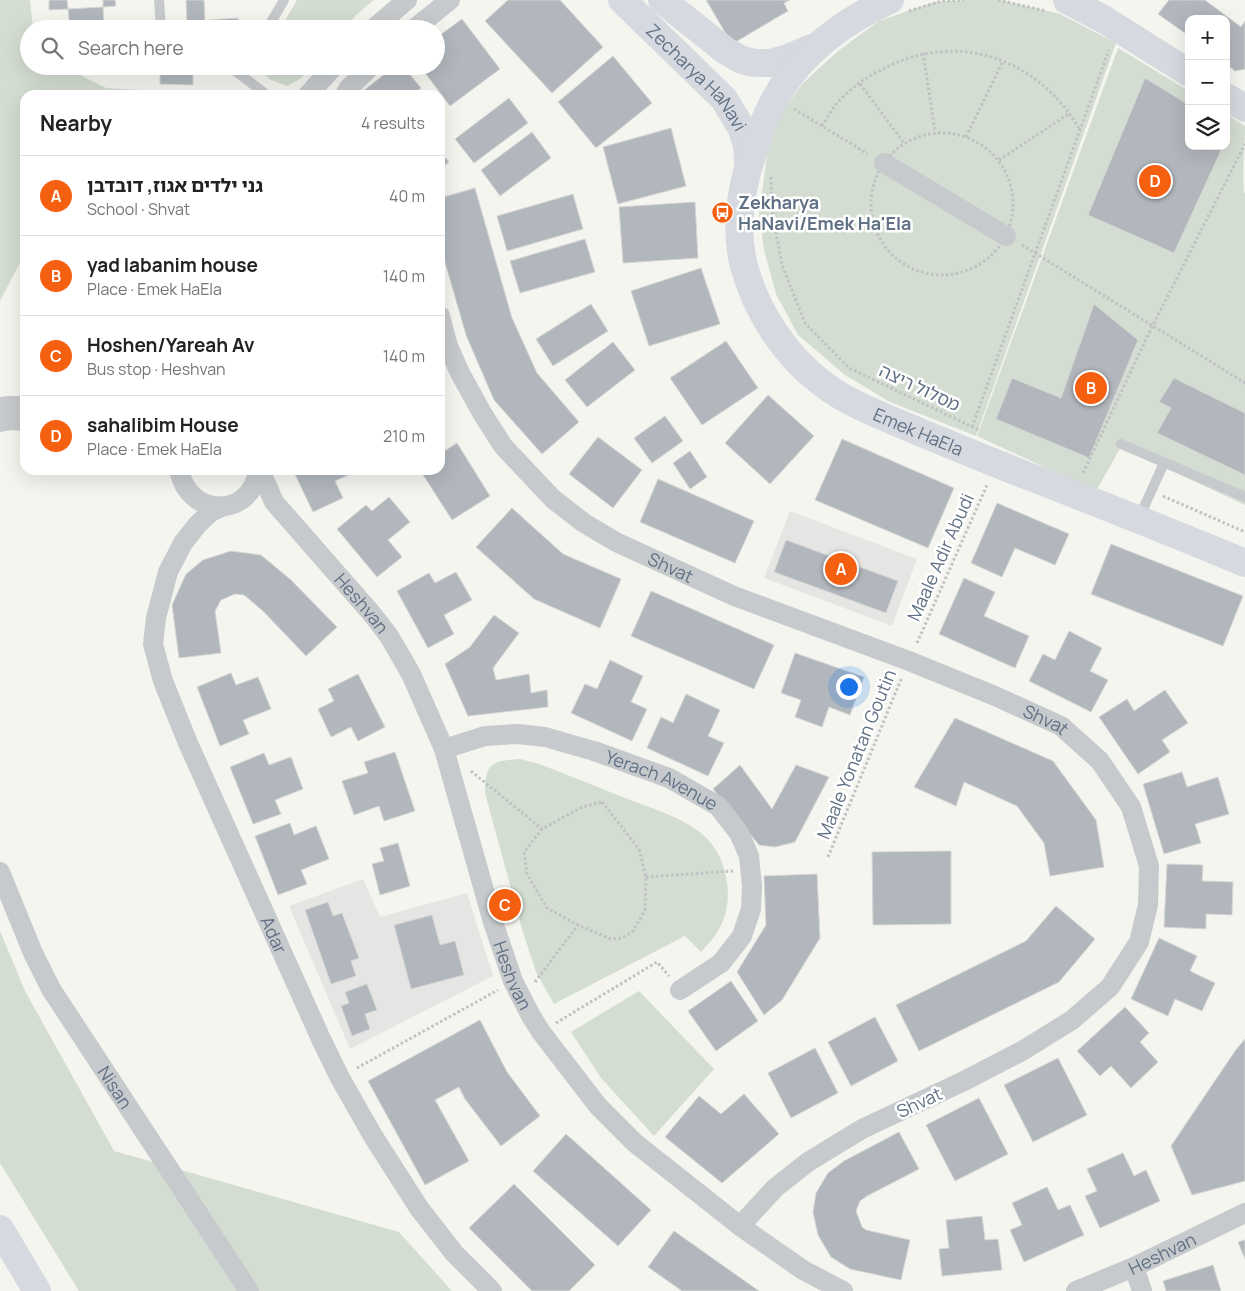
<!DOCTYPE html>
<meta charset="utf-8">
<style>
body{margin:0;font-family:Manrope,"Noto Sans Hebrew",sans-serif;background:#f6f6f6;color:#222}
.controls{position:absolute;right:15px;top:15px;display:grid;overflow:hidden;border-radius:10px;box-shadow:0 5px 20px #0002}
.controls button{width:45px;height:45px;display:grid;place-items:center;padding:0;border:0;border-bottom:1px solid #e0e0e0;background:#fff;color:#222;font:25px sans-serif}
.you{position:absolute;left:848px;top:686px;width:18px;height:18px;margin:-12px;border:4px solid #fff;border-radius:50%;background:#1a73e8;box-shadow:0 0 0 8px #1a73e833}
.badge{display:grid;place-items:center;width:32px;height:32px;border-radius:50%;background:#f55f10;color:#fff;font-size:16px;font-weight:700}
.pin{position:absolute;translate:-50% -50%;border:2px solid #fff;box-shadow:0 1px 5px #0006}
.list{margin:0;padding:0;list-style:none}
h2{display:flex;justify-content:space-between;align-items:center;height:65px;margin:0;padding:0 20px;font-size:21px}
h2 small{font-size:16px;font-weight:400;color:#767676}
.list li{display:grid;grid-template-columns:32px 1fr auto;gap:15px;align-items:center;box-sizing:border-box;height:80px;padding:0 20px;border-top:1px solid #e0e0e0}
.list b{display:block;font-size:19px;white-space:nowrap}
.list p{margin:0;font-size:16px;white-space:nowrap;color:#767676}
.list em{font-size:16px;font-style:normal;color:#767676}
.icon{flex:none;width:28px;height:28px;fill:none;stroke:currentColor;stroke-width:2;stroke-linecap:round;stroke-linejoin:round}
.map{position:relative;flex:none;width:1245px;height:1291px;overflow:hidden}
.search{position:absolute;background:#fff;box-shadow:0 5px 20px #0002;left:20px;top:20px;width:425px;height:55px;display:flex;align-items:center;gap:12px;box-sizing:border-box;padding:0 18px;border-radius:28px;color:#767676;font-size:19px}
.panel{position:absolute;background:#fff;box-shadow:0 5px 20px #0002;left:20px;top:90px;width:425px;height:385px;border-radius:15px}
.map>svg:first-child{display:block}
</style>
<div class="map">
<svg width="1245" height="1291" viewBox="0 0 1245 1291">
<rect width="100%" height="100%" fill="#f5f5f0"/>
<g fill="#e5e6e4">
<path d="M790 511 917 559 892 626 764 578Z"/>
<path d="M363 879 380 917 467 893 493 976 350 1049 289 906Z"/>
</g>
<g fill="#d4ddd1">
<path d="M0 0H30L33 29H29V66H62L106 88 210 94 25 95V253L0 301Z"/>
<path d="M297 0H374L356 15 345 29H280Z"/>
<path d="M967 0H1000L1060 14 1116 43 976 436 890 402 845 375 798 335 776 294 764 250 759 214 767 155 781 114 803 83 838 51 879 21 934 2Z"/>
<path d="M1118 48 1189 91V146H1226V114L1245 126C1245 148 1242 170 1244 192L1245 193V505L1121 447 1096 491 977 436Z"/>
<path d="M261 66H312L300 79 287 86 269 79 261 70Z"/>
<path d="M520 759 539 764C568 775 596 786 625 798 651 808 679 816 701 833 729 856 736 901 718 931 713 939 707 945 701 952L685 936 554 1004 536 972 522 929 485 793C485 763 491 761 520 759Z"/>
<path d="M0 931 25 991 114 1151 399 1232 452 1291H79L0 1163Z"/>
<path d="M639 991 714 1069 654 1136 601 1078 571 1032Z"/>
</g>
<g fill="#b1b7bd" stroke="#d6d6d3">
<path d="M49 0H67L68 9 49 10Z"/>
<path d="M103 0H115L116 6 103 7Z"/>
<path d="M186 0H204L205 22 187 23Z"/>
<path d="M508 0H560L603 47 552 93 485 21Z"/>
<path d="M706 0H790L784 3 788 11 732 44Z"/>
<path d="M1169 0H1205L1241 27 1245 21V69L1235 71 1226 64V19H1189V36L1158 14Z"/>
<path d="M103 7 104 29H70L68 9Z"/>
<path d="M238 18V29H209V20Z"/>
<path d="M462 19 500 69 450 106 420 66H436V38Z"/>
<path d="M613 56 652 103 596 148 558 102Z"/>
<path d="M160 66H193V85L160 84Z"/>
<path d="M395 66H403L421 88 412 95H358Z"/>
<path d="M1145 78 1189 105V146H1223L1174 253 1088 215Z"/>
<path d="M509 98 528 123 474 163 455 139Z"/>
<path d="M671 128 686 186 618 204 603 147Z"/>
<path d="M532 132 551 158 500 196 481 170Z"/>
<path d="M440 151 449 162 440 169Z"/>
<path d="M475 188 512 318 537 373 579 422 542 454 494 400 466 335 440 245V198Z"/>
<path d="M573 194 583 229 507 251 497 216Z"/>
<path d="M695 202 698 258 623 263 619 207Z"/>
<path d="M585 239 595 272 520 293 510 261Z"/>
<path d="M701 268 720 324 649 346 631 291Z"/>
<path d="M591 304 608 331 553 366 536 339Z"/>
<path d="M1094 304 1138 340 1089 458 996 419 1012 378 1061 398Z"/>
<path d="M726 341 758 388 702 425 670 378Z"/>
<path d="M613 342 635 370 587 407 565 380Z"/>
<path d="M1174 378 1245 413V475L1157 433 1171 408 1159 402Z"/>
<path d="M768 395 814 436 770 484 725 443Z"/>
<path d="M665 416 683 441 652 463 634 438Z"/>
<path d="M598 437 642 470 613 508 569 474Z"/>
<path d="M842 439 954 488 928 548 815 500Z"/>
<path d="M457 443 490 496 452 520 420 470H440V454Z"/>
<path d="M690 451 707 477 690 489 673 463Z"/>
<path d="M293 470H354L355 472 335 481 343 498 313 512Z"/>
<path d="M658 479 754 521 735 563 640 522Z"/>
<path d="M389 497 410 522 388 540 402 557 377 577 337 529 366 505 372 511Z"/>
<path d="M997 503 1069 534 1055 565 1015 548 1002 577 971 563Z"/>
<path d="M512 508 563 554 621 579 600 628 534 599 476 547Z"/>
<path d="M786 540 898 581 886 613 774 572Z"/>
<path d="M1111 544 1243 596 1223 646 1091 594Z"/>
<path d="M231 551 261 555 291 580 337 627 306 656 263 611 244 595 235 594 221 600 215 611 221 653 179 658 172 605 186 574 203 560Z"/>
<path d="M456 572 472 600 444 615 454 634 428 648 397 591 429 573 435 583Z"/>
<path d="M964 578 995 592 984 616 1029 636 1015 668 939 634Z"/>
<path d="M651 591 774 645 754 689 631 636Z"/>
<path d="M494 615 519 633 493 668 496 680 529 674 531 693 547 690 548 707 468 716 445 664 470 647Z"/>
<path d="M1069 631 1102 648 1090 671 1108 680 1091 712 1029 681 1043 654 1055 660Z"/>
<path d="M795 653 864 677 850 715 829 707 822 727 795 717 801 700 781 693Z"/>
<path d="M610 660 643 676 631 702 647 709 632 741 571 713 585 684 597 689Z"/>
<path d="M231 673 236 685 258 677 271 709 243 720 249 734 220 746 197 687Z"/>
<path d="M358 674 385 727 358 741 351 727 331 737 318 709 334 701 328 689Z"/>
<path d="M1165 690 1188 723 1162 740 1170 752 1138 774 1099 717 1127 699 1134 711Z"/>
<path d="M686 694 720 710 708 736 724 743 708 776 647 748 661 717 673 723Z"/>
<path d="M955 718 1053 761 1096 820 1104 867 1050 876 1044 843 1017 806 964 782 956 806 914 787Z"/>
<path d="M395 752 415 811 384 821 379 806 354 815 342 781 368 773 364 762Z"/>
<path d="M264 753 269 765 291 757 303 789 275 800 281 814 253 824 230 767Z"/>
<path d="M740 765 772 809 796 765 829 777 795 842 775 847 759 845 713 789Z"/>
<path d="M1182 772 1187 787 1218 777 1229 814 1195 824 1201 843 1164 854 1143 784Z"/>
<path d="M290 823 294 835 316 826 329 859 301 870 307 884 278 895 255 836Z"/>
<path d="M398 843 410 886 380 895 372 864 384 861 380 848Z"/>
<path d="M951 851V924L873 925 872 852Z"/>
<path d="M1167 864 1203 865 1202 881 1233 882 1232 915 1206 914V929L1164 927Z"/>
<path d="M817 874 820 938 782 1000 764 1015 737 972 766 925 764 876Z"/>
<path d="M328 902 333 916 342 913 359 958 351 961 356 976 331 984 305 910Z"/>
<path d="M1056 906 1095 939 1059 982 919 1051 896 1005 1026 941Z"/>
<path d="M432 915 440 945 455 941 464 975 411 989 394 925Z"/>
<path d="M1159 938 1197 956 1190 971 1215 983 1202 1011 1175 999 1168 1016 1131 999Z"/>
<path d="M731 981 758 1021 716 1051 688 1011Z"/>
<path d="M367 984 377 1010 365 1014 370 1029 352 1036 341 1006 349 1003 345 992Z"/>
<path d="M1125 1007 1149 1033 1140 1042 1158 1062 1131 1088 1111 1066 1100 1076 1077 1051Z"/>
<path d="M875 1017 898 1061 851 1086 828 1042Z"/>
<path d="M480 1020 507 1072 540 1116 501 1146 465 1099 459 1087 435 1100 469 1161 425 1185 368 1081Z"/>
<path d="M1245 1039V1181L1192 1195 1171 1146 1235 1051Z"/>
<path d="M815 1048 838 1093 791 1118 768 1073Z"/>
<path d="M1058 1058 1087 1115 1033 1142 1004 1085Z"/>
<path d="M744 1094 779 1134 722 1183 665 1137 699 1096 721 1114Z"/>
<path d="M979 1098 1008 1154 955 1181 926 1125Z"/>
<path d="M899 1132 919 1169 867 1196 860 1201 856 1211 862 1227 866 1230 910 1240 901 1280 850 1269 831 1257 818 1235 813 1212 816 1193 828 1173 844 1161Z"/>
<path d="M566 1134 651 1210 618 1246 533 1171Z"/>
<path d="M1123 1153 1134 1176 1146 1170 1160 1201 1100 1228 1085 1196 1097 1191 1087 1169Z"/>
<path d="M514 1184 595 1265 569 1291H532L469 1228Z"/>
<path d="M1047 1187 1058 1210 1070 1205 1084 1235 1024 1262 1010 1230 1022 1225 1012 1203Z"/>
<path d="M982 1216 985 1240 998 1239 1002 1270 942 1276 939 1249 949 1248 946 1220Z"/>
<path d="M674 1231 759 1291H682L648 1267Z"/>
<path d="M1245 1240V1259L1238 1242Z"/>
<path d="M1213 1265 1221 1291H1166L1163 1281Z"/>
</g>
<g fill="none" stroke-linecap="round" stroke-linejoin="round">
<g stroke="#c0c1c3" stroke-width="3" stroke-dasharray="2.5 2.5" stroke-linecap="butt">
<path d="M998 0 1046 11"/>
<path d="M909 11 942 1 964 0"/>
<path d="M923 53 935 131"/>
<path d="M860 84 904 143"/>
<path d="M794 109 868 154"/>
<path d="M822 126C826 120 830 113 834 107 847 90 866 77 885 68 959 30 1039 59 1080 130"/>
<circle cx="942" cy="204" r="71"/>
<path d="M966 137 1003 61"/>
<path d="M999 160 1070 113"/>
<path d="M771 177 772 210 782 265 805 323 849 368 979 430"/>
<path d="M1022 245 1245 383"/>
<path d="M972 427 1109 50"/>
<path d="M1083 473 1148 335 1245 144"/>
<path d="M1163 496 1245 532"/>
<path d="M917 643 987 485"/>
<path d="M471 771 542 829"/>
<path d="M602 802 639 849 646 877 645 910 633 931 622 938 611 939 578 925 547 908 527 874 524 852 542 829 582 807Z"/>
<path d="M828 857 902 677"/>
<path d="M646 877 733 871"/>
<path d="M535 982 578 925"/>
<path d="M556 1023 657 962 669 976"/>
<path d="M357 1068 498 990"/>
</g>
<g stroke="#c7cacd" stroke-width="10">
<path d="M159 0 161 29"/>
<path d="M267 29 284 0"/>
<path d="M229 66 267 95"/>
<path d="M1121 444 1245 497"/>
<path d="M1139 518 1164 463"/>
</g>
<g stroke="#c7cacd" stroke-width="20">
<path d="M373 29 407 0"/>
<path d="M414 29 450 0"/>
<path d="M308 95 334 66"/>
<path d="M345 95 348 89 371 66"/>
<path d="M884 163 1006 236"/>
<path id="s1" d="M440 316 448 346 460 373 482 413 503 446 553 499 584 523 616 542 734 596 909 661 995 696 1061 726 1100 761 1131 807 1149 866 1148 905 1139 942 1110 987 1072 1020 1022 1051 964 1081 862 1129 808 1162 775 1188 740 1226"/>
<path d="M0 407 10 406H25"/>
<path d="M0 422 11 420 25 421"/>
<path d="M179 470C189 519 252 518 258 470"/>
<path id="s2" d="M260 470 274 502 372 614 389 636 411 674 444 749 493 922 513 981 531 1016 541 1032 598 1106 635 1143 740 1226 803 1270 843 1291"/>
<path id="s3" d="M224 506 211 512 198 524 183 543 168 572 156 618 153 644 163 681 188 743 321 1039 340 1078 373 1136 419 1208 454 1253 492 1291"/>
<path id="s4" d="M444 749 485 736 518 734 545 737 594 751 669 778 718 806 739 833 749 856 752 886 751 909 742 936 721 963 680 990"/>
<path id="s5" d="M0 872 33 953 51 989 249 1291"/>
<path d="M1134 1267 1142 1291"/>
<path id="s6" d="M1076 1291 1134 1267 1245 1213"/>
</g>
<g stroke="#d6d9df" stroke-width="28">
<path id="s7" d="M622 0 724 99 742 129 747 146 748 162"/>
<path d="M662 0 726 51 742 60 755 63H770L788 58 812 48"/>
<path id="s8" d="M890 0C840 23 795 57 771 107 762 124 757 141 751 159 740 192 735 232 744 266 756 311 785 356 823 384 845 401 872 412 898 423 941 441 984 459 1028 476 1100 504 1173 533 1245 563"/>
<path d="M1067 0 1105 20 1189 73"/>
<path d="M1226 97 1245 108"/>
</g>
<path stroke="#d6d9df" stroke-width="28" d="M0 1229 37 1291"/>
</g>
<defs>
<symbol id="bus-disc" viewBox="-11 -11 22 22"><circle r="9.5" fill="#f55f10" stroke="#fff"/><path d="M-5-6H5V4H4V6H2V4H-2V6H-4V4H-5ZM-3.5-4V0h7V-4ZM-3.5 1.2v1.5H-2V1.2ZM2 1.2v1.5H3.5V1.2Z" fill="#fff"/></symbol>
</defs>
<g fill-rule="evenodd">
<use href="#bus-disc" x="710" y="200" width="25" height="25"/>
</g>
<g text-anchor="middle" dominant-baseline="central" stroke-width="5" stroke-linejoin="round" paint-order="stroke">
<g font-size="18" fill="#617185" stroke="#fff">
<text stroke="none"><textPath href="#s7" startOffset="108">Zecharya HaNavi</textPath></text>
<text transform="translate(920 387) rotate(25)">מסלול ריצה</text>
<text stroke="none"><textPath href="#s8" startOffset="579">Emek HaEla</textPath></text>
<text transform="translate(940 557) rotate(-66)">Maale Adir Abudi</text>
<text stroke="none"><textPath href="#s1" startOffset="355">Shvat</textPath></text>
<text stroke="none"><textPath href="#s2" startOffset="169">Heshvan</textPath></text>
<text stroke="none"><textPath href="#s1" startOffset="760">Shvat</textPath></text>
<text transform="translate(856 754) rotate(-68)">Maale Yonatan Goutin</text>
<text stroke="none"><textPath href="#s4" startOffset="228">Yerach Avenue</textPath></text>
<text stroke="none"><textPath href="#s3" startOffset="478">Adar</textPath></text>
<text stroke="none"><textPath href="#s2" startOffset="574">Heshvan</textPath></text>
<text stroke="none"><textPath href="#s5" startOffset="245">Nisan</textPath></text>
<text transform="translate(919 1102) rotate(-25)">Shvat</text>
<text stroke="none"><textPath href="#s6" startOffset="94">Heshvan</textPath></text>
</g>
<g font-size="18" font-weight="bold" fill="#617185" stroke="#fff" text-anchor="start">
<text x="738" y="202">Zekharya<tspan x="738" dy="21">HaNavi/Emek Ha'Ela</tspan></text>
</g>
</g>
</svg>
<div class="controls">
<button>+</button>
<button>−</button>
<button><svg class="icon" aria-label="layers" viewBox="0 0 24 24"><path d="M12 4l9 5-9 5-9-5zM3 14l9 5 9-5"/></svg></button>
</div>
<div class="you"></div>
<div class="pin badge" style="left:841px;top:569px">A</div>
<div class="pin badge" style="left:1091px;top:388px">B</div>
<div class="pin badge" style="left:505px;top:905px">C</div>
<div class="pin badge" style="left:1155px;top:181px">D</div>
<div class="search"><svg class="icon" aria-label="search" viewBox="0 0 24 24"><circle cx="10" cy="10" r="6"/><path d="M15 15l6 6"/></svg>Search here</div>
<section class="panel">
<h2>Nearby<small>4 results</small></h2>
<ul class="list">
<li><span class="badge">A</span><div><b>גני ילדים אגוז, דובדבן</b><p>School · Shvat</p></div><em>40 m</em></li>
<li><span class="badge">B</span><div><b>yad labanim house</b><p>Place · Emek HaEla</p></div><em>140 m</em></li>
<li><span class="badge">C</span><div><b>Hoshen/Yareah Av</b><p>Bus stop · Heshvan</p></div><em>140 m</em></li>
<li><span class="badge">D</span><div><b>sahalibim House</b><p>Place · Emek HaEla</p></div><em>210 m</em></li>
</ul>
</section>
</div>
